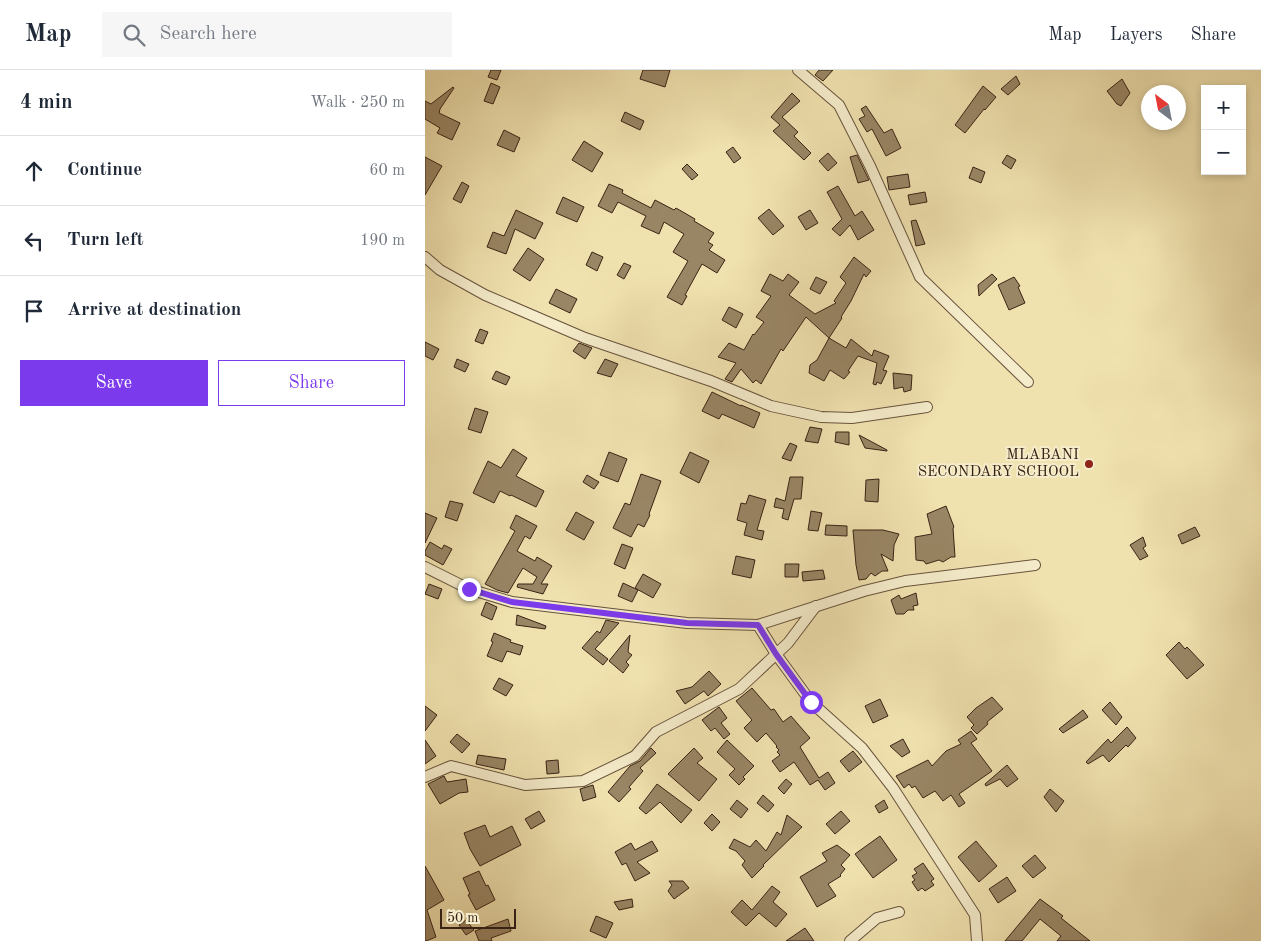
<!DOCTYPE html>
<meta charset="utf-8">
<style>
body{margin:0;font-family:"Old Standard TT",serif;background:#f6f6f7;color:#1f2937}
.controls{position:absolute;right:15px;top:15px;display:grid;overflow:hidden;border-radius:0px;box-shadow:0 2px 8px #0003}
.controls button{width:45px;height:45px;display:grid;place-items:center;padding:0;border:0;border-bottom:1px solid #e0e1e3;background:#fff;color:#1f2937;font:25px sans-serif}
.compass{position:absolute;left:716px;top:15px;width:45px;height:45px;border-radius:50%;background:#fff;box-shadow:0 2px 8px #0003;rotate:328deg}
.scale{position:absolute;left:15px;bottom:12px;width:76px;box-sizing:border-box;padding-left:5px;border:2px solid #3a2315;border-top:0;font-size:14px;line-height:18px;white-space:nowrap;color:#3a2315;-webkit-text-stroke:4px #f5eccb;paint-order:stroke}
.stop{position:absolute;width:15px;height:15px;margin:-11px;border:4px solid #7c3aed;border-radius:50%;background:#fff}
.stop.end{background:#7c3aed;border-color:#fff;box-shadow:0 1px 5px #0008}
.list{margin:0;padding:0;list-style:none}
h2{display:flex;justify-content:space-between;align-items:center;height:65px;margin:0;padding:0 20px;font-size:21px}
h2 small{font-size:16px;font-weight:400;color:#747a83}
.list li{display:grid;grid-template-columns:32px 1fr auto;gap:15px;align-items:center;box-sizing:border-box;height:70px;padding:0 20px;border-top:1px solid #e0e1e3}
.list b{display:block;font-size:19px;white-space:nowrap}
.list em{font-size:16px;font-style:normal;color:#747a83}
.actions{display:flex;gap:10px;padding:15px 20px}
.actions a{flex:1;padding:11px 0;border:1px solid #7c3aed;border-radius:0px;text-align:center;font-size:18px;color:#7c3aed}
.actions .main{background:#7c3aed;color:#fff}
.icon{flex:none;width:28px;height:28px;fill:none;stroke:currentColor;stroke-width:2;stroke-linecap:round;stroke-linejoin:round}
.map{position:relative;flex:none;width:836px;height:871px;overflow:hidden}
header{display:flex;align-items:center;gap:30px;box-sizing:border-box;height:70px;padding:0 25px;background:#fff;border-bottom:1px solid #e0e1e3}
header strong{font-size:24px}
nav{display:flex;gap:28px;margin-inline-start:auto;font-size:18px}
.search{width:350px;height:45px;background:#f6f6f7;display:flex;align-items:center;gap:12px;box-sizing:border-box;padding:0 18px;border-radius:0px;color:#747a83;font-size:19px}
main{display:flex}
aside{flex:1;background:#fff}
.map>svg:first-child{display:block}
</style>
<header>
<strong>Map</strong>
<div class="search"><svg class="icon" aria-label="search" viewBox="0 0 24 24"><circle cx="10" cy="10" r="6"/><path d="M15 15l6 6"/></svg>Search here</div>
<nav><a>Map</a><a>Layers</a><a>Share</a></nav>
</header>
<main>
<aside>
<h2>4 min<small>Walk · 250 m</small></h2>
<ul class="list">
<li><svg class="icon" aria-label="ahead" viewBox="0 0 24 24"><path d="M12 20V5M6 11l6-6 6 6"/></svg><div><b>Continue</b></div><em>60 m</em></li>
<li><svg class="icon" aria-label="left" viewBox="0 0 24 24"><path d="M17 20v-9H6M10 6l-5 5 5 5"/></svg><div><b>Turn left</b></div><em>190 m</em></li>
<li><svg class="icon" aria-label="arrive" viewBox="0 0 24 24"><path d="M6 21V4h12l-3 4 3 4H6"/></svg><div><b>Arrive at destination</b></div></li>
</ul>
<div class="actions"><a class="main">Save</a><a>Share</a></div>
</aside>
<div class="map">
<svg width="836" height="871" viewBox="0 0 836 871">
<rect width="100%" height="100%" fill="#f0e2af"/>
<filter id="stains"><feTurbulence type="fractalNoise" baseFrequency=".004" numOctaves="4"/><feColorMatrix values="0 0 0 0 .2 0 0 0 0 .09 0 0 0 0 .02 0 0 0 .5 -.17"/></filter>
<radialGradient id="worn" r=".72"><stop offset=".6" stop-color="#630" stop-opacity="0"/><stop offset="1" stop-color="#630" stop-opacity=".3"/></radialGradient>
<g fill="#998665" stroke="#3a2315">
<path d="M66 0H76L72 10 63 7Z"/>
<path d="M218 0H245L240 17 215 9Z"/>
<path d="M394 0H408L398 11 390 5Z"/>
<path d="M591 6 595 14 583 25 576 19Z"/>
<path d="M697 9 705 23 696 36 692 34 682 21Z"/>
<path d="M66 13 75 17 68 34 59 31Z"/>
<path d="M558 16 571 27 560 40 559 39 540 63 530 55Z"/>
<path d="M28 17 29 18 15 39 14 43 35 53 27 70 12 63 15 58 0 49V31L6 34Z"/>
<path d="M367 23 375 31 357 47 373 62 369 66 386 83 379 90 348 61 355 55 346 47Z"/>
<path d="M441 36 459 63 467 59 476 78 461 86 447 59 442 62 434 49 440 46 436 39Z"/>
<path d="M200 42 219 51 215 60 196 51Z"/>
<path d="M79 60 95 68 89 82 72 75Z"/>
<path d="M159 71 178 83 167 102 147 90Z"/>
<path d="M308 77 316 88 309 93 301 82Z"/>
<path d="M403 83 412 93 403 101 394 91Z"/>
<path d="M432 85 444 110 433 113 425 87Z"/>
<path d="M582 85 591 90 586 99 577 93Z"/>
<path d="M0 87 17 96 0 125Z"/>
<path d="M262 94 273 105 267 110 257 99Z"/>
<path d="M548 97 560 102 556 113 544 108Z"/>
<path d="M483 104 485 117 464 120 462 107Z"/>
<path d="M37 112 44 116 36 133 28 129Z"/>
<path d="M184 114 198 120 197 123 226 138 230 130 249 140 251 138 270 149 269 151 289 163 283 172 288 175 284 180 300 190 292 203 277 194 260 225 262 226 257 235 242 227 263 191 248 182 259 164 239 152 234 164 216 156 221 146 193 132 187 143 173 136Z"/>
<path d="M413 116 430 146 437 141 449 160 433 170 425 155 415 166 407 159 417 149 402 122Z"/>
<path d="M500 122 502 132 485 135 483 125Z"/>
<path d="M138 127 159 137 152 152 131 143Z"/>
<path d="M344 139 359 156 348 165 333 148Z"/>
<path d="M91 140 118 153 110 169 90 159 81 184 62 177 68 162 79 166Z"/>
<path d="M385 140 393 153 381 160 373 147Z"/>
<path d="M491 150 500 174 491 176 486 151Z"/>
<path d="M103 178 119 189 105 211 88 200Z"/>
<path d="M167 182 178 187 172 201 161 195Z"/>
<path d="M429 187 446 201 441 207 439 204 426 231 416 247 417 248 404 268 381 247 358 281 356 279 336 314 331 310 328 313 316 299 307 312 300 309 311 293 293 287 304 273 319 280 328 264 329 265 339 252 331 247 346 226 336 221 345 204 358 211 363 204 374 212 364 225 390 244 411 233 409 231 421 213 415 207Z"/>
<path d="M199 193 206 196 199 209 192 205Z"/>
<path d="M567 204 572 209 554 226 553 215Z"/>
<path d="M391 207 402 212 395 224 385 219Z"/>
<path d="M589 207 595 216 593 217 600 233 584 240 573 215Z"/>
<path d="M131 219 152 229 145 243 124 233Z"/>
<path d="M304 237 318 244 311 258 297 250Z"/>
<path d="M55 259 63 262 58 274 50 271Z"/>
<path d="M404 268 421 278 426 269 447 286 449 280 464 286 458 300 462 301 456 314 452 312 451 315 448 314 452 293 433 286 423 301 425 302 419 309 405 300 399 311 384 303 385 295 392 290Z"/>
<path d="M0 272 14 279 8 290 0 286Z"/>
<path d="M154 273 167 278 160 289 148 281Z"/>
<path d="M32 289 44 294 40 302 29 297Z"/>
<path d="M180 289 193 294 186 307 172 303Z"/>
<path d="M71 301 85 307 81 315 67 309Z"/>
<path d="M468 303 487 305 486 320 479 322 478 317 469 319Z"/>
<path d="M287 322 316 336V335L335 343 329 358 297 344 294 349 277 341Z"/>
<path d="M50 338 63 342 56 363 43 359Z"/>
<path d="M385 357 397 359 393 373 380 371Z"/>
<path d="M411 362H424V375L410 372Z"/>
<path d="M434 365 462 380V381L440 378Z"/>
<path d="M365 373 372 376 366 391 357 388Z"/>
<path d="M88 379 102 388 91 406 119 421 111 437 86 425 85 426 75 421 69 433 48 423 63 391 76 398Z"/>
<path d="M184 382 202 389 193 412 175 405Z"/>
<path d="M265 382 284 391 274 413 255 403Z"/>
<path d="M216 404 236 411 224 444 225 445 219 457 213 454 206 467 188 458 200 433 205 435Z"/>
<path d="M162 405 174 412 169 419 158 412Z"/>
<path d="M365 407H378L376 429H369L363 450 357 448 359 439 349 437 351 428 360 431Z"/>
<path d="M454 409 453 432 440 431 441 410Z"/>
<path d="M324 425 341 430 332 460 339 461 337 470 319 465 322 453 312 450 316 433 321 434Z"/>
<path d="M25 431 38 434 32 451 20 447Z"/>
<path d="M521 436 529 457 528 458 530 487H526L518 492 514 490 501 494 499 491 491 490 490 467 507 464 502 444Z"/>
<path d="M386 441 397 443 393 461 383 460Z"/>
<path d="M151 442 169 452 159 470 141 460Z"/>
<path d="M0 443 12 448 0 473Z"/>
<path d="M91 445 112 456 105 469 100 466 92 481 110 491 112 487 127 496 116 514H123L118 524 92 517 93 514H108L112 507 98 498 83 523 72 520 60 514 90 461 85 458Z"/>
<path d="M401 455 422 456V466L400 465Z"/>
<path d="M770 457 775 466 757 474 753 465Z"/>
<path d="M428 460H458L474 464 469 475 468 491 456 484 463 501H457L450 506 446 503 441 509 434 510 431 495Z"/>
<path d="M718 467 721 476 718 478 723 486 715 490 705 475Z"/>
<path d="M5 472 17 479 19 475 27 479 18 495 0 485V481Z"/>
<path d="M197 474 208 478 200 499 189 494Z"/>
<path d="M311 486 330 490 326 508 307 504Z"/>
<path d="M360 494H374L373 507H360Z"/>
<path d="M398 500 400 509 378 511 377 502Z"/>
<path d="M218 504 236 514 228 528 210 518Z"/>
<path d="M198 513 213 520 207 532 193 526Z"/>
<path d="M4 514 17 519 13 529 0 524Z"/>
<path d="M491 523 493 535 488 536 489 540H483L479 544H471L466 530 474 525 476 529Z"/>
<path d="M61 532 72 537 67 550 56 545Z"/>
<path d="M92 545 121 556 120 559 91 555Z"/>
<path d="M181 550 194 553 170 579 183 589 178 595 157 578 172 561 175 563Z"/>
<path d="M69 563 86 570 85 572 98 576 95 585 82 581 77 592 62 586 68 572 66 571Z"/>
<path d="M205 565 203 582 207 585 201 592 204 595 198 603 184 591Z"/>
<path d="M754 572 760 579 762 577 779 595 762 609 741 585Z"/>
<path d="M284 601 296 614 283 626 279 621 260 634 251 621 267 617Z"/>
<path d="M74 608 88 615 81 626 68 619Z"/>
<path d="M327 618 346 640 349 639 358 652 366 646 385 668 375 677 394 708 403 702 410 713 400 720 393 710 385 715 369 692 355 702 347 691 355 685 352 682 354 680 351 677 352 676 341 663 332 672 319 658 327 650 311 631Z"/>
<path d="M567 627 578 639 562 652 563 654 552 664 546 658 549 655 542 647 551 638Z"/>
<path d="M455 629 463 646 448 653 440 636Z"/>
<path d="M685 632 697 647 691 655 677 640Z"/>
<path d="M0 636 12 645 0 661Z"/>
<path d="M294 637 302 648 296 653 305 664 299 669 290 658 286 661 277 650Z"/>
<path d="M658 640 663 647 638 663 634 659Z"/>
<path d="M702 657 711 668 703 677 701 675 684 692 678 685 663 694 661 692 683 669 686 673Z"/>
<path d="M546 661 552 669 546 673 567 701 534 724 540 733 534 737 526 725 518 731 510 721 498 728 490 716 487 718 484 714 479 718 471 706 503 690 507 696 521 681 536 674 533 670Z"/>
<path d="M32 664 45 674 37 683 25 672Z"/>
<path d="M478 669 485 682 477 687 465 676Z"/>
<path d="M0 670 11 686 0 694Z"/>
<path d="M302 670 329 696 318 707 320 709 314 715 304 705 310 699 292 682Z"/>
<path d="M226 678 231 683 215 698 218 701 204 717 206 719 194 732 183 722 205 696 215 691Z"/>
<path d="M269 678 278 688 272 693 292 709 274 731 243 704Z"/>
<path d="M428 681 437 692 424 702 415 691Z"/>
<path d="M53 685 81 689 79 700 51 694Z"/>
<path d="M133 690 134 703 122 704 121 691Z"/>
<path d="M582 695 593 709 582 717 575 709 561 716 560 714Z"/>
<path d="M19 706 22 712 41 709 43 722 34 723 15 734 3 714Z"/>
<path d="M361 709 367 714 359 724 353 718Z"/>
<path d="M232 714 267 740 256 753 235 732 221 744 214 738Z"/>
<path d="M168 715 171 727 158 731 155 719Z"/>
<path d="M625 719 639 731 631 742 619 727Z"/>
<path d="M338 725 349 735 343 742 332 733Z"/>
<path d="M312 730 323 739 316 748 305 739Z"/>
<path d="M459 730 463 738 454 743 450 736Z"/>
<path d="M114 741 120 751 106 759 100 749Z"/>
<path d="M416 741 425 751 410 764 401 754Z"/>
<path d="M287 744 295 752 287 761 279 753Z"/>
<path d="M362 745 377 757 338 795 339 796 327 808 317 795 320 791 311 781 304 778 309 769 325 777 331 770 341 781 352 762 356 765Z"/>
<path d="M60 755 65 767 87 756 96 775 55 796 45 779 39 763Z"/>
<path d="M455 766 472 790 448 808 430 784Z"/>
<path d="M227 771 233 781 212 792 225 803 210 811 201 793 197 795 190 782 206 773 210 780Z"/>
<path d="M551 771 572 796 554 812 533 787Z"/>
<path d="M412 775 425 785 416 795 420 799 415 805 416 806 403 814 411 826 392 837 375 807 402 791 397 783Z"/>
<path d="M610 785 621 798 608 808 597 796Z"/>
<path d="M498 793 509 809 506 811 509 815 500 821 497 818 493 821 487 812 490 810 487 806 492 803 489 799Z"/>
<path d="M0 796 19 830 2 840 11 867 1 871H0Z"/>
<path d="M54 801 61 816 63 815 70 830 51 840 43 825 45 824 38 808Z"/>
<path d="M582 807 591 821 573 833 564 819Z"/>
<path d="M244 811H258L264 818 249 829 243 821 247 815Z"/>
<path d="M347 816 355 822 348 832 362 844 351 857 334 843 321 856 306 842 317 830 327 840Z"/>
<path d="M207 829 208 837 194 840 189 832Z"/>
<path d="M615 829 638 846 636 848 665 871H632L636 866 615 849 597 871H580Z"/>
<path d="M171 846 188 853 181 868 165 861Z"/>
<path d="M83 849 86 861 66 868 67 871H54L50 861Z"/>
<path d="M41 850 49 860 41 865 34 855Z"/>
<path d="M380 858 389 871H361Z"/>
</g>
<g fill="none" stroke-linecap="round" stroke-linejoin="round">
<defs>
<g id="minor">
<path d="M373 0 414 35 445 96 495 207 603 312"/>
<path d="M0 187 15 200 60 225 160 268 286 311 346 336 396 347 427 348 502 337"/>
<path d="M0 497 44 519 87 532 262 553 333 555 439 521 480 511 610 495"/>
<path d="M333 555 351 584 386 632 437 678 468 718 550 845 552 871"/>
<path d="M0 707 26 696 100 715 158 711 210 686 231 662 314 619 363 573 391 536"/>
<path d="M425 871 452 848 474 842"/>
</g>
</defs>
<use href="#minor" stroke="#68533c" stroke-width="12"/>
<use href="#minor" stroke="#f5eccb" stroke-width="10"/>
</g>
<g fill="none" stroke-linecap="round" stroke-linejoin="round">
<path stroke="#7c3aed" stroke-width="6" d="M44 519 87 532 262 553 333 555 351 584 386 632"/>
</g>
<circle fill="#8f2418" stroke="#f5eccb" stroke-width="2" cx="664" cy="394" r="5"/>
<g text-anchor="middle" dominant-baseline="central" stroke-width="4" stroke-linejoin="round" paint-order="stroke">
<g font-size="15" fill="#3a2315" stroke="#f5eccb" text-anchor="end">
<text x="654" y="385">MLABANI<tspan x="654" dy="17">SECONDARY SCHOOL</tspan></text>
</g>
</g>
<rect width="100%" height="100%" filter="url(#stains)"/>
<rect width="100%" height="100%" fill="url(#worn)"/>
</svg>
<div class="controls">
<button>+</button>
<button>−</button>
</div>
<svg class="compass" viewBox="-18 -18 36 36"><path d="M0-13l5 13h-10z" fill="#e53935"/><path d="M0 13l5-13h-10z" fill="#747a83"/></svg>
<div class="scale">50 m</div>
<div class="stop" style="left:386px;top:632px"></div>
<div class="stop end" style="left:44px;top:519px"></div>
</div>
</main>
